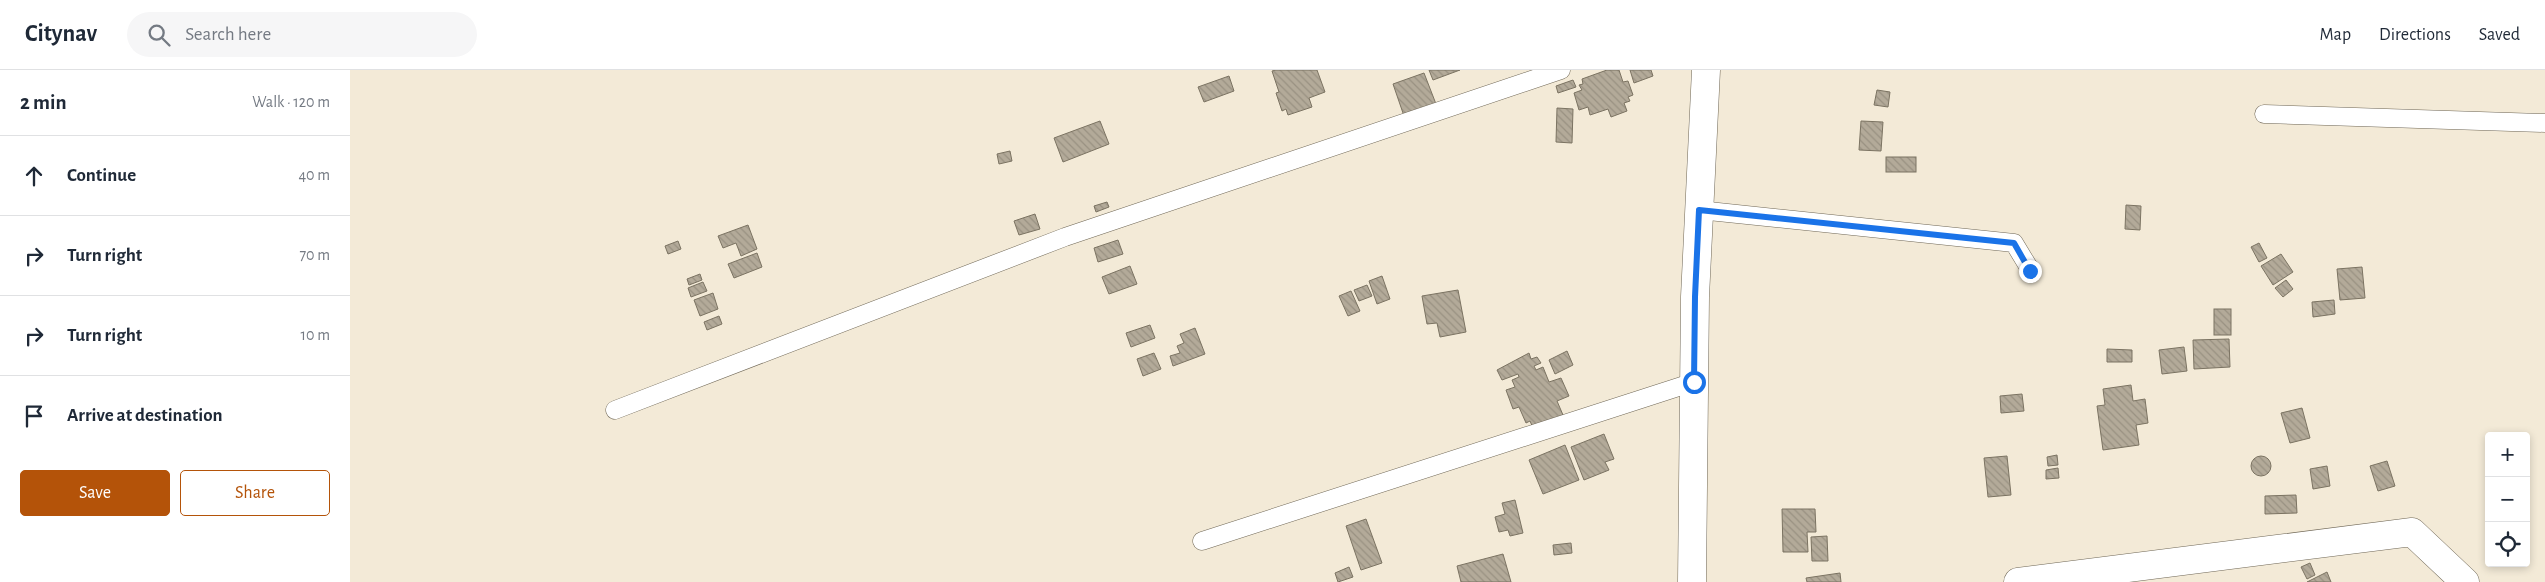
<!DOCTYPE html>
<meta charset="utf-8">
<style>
body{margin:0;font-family:"Alegreya Sans",sans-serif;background:#f6f6f7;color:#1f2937}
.controls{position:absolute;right:15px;bottom:15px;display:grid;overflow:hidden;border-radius:5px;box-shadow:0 2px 8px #0003}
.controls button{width:45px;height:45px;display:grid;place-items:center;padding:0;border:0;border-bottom:1px solid #e0e1e3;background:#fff;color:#1f2937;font:25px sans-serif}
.stop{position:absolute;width:15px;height:15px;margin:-11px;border:4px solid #1a73e8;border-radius:50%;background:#fff}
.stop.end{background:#1a73e8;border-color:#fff;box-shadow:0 1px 5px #0008}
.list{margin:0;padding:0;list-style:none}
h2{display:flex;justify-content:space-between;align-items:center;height:65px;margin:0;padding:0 20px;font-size:21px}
h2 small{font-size:16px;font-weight:400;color:#747a83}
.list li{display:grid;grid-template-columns:32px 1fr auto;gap:15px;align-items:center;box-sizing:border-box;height:80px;padding:0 20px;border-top:1px solid #e0e1e3}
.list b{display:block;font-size:19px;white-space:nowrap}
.list em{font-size:16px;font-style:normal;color:#747a83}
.actions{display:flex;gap:10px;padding:15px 20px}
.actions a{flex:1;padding:11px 0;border:1px solid #b45309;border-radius:5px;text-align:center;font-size:18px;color:#b45309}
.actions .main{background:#b45309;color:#fff}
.icon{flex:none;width:28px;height:28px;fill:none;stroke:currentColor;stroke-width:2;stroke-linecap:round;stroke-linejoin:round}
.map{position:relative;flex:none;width:2195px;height:512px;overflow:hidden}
header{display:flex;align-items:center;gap:30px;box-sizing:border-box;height:70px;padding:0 25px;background:#fff;border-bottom:1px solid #e0e1e3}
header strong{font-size:24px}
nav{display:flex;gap:28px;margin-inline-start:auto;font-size:18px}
.search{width:350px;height:45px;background:#f6f6f7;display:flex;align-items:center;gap:12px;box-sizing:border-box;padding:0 18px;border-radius:28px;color:#747a83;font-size:19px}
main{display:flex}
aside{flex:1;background:#fff}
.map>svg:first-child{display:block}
</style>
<header>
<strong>Citynav</strong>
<div class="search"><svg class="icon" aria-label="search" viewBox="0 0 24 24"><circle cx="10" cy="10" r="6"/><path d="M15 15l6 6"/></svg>Search here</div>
<nav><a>Map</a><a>Directions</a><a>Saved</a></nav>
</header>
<main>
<aside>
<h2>2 min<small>Walk · 120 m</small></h2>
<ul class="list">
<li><svg class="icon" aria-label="ahead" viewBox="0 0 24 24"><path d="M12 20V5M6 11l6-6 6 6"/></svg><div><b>Continue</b></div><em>40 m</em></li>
<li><svg class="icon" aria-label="right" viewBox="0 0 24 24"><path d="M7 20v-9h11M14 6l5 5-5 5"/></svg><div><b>Turn right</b></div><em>70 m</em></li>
<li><svg class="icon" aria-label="right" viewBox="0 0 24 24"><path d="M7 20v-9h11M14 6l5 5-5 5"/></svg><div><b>Turn right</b></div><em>10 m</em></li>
<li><svg class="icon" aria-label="arrive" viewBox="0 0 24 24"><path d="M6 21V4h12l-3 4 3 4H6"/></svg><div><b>Arrive at destination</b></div></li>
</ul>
<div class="actions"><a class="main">Save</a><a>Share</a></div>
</aside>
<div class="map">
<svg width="2195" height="512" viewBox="0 0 2195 512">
<defs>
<pattern id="building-back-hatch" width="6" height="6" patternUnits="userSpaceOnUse" patternTransform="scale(1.25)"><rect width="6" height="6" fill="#b3aa99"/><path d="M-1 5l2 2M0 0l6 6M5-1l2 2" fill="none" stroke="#999182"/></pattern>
</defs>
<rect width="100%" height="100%" fill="#f3ead7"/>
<g fill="url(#building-back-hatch)" stroke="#7b7362">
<path d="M926 0H967L975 22 959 28 962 37 938 45 936 39 932 41 926 23 929 22 922 1Z"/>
<path d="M1079 0H1110L1083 10Z"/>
<path d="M1257 0H1269L1273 12 1278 11 1283 25 1278 27 1280 31 1274 33 1277 41 1261 47 1258 39 1240 45 1238 37 1229 40 1224 23 1232 20 1229 15 1233 14 1232 9Z"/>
<path d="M1280 0H1301L1303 6 1284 13Z"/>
<path d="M1074 3 1086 34 1054 46 1043 14Z"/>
<path d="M879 6 884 21 854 32 848 17Z"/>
<path d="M1223 10 1226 17 1208 23 1206 16Z"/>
<path d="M1527 20 1540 22 1538 37 1524 35Z"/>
<path d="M1207 38 1223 39 1222 73 1206 72Z"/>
<path d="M750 51 759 74 713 92 704 68Z"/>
<path d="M1511 51 1533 52 1531 81 1509 80Z"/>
<path d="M660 81 662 91 649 94 647 84Z"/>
<rect x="1536" y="87" width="30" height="15"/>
<path d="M757 132 759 137 746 142 744 136Z"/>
<path d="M1776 135 1791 136 1790 160 1775 159Z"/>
<path d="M685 144 690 159 669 165 664 151Z"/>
<path d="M398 155 407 179 391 186 386 173 373 178 368 166Z"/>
<path d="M768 170 773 184 748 192 744 178Z"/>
<path d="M328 171 331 179 318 184 315 176Z"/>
<path d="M1909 173 1917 188 1909 192 1901 177Z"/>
<path d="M407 183 412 197 384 208 378 194Z"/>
<path d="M1931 184 1943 202 1923 215 1911 196Z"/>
<path d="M780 196 787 214 759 224 752 207Z"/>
<path d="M2012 197 2015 228 1990 230 1987 199Z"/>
<path d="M350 204 352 210 339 215 337 209Z"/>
<path d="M1032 206 1040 229 1027 234 1019 211Z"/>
<path d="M1936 210 1943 219 1933 227 1925 218Z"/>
<path d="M353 212 357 221 341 227 338 218Z"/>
<path d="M1017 215 1022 226 1009 231 1004 220Z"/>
<path d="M1108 220 1116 262 1090 267 1087 253 1077 254 1072 226Z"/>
<path d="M1001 221 1010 241 998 246 989 226Z"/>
<path d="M363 223 368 239 350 246 344 230Z"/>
<path d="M1984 230 1985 244 1963 247 1962 232Z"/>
<rect x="1864" y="239" width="17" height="26"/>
<path d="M369 246 372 254 357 260 354 252Z"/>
<path d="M800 255 805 268 781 277 776 263Z"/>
<path d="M845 258 855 284 823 296 820 286 830 283 827 276 834 273 830 264Z"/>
<path d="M1879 269 1880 297 1844 299 1843 270Z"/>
<path d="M1834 277 1837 301 1812 304 1809 280Z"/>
<path d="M1757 279 1782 280V292H1757Z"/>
<path d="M1217 281 1223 295 1205 304 1199 290Z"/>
<path d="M804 283 811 299 793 306 787 289Z"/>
<path d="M1179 283 1181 289 1187 287 1191 293 1184 296 1186 300 1193 297 1199 312 1211 308 1219 326 1207 331 1213 345 1183 358 1180 351 1176 353 1169 337 1163 339 1156 320 1165 317 1162 310 1169 307 1168 304 1152 310 1147 300Z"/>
<path d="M1781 315 1783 331 1795 329 1798 353 1786 355 1789 375 1753 380 1747 336 1755 335 1753 319Z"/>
<path d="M1672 324 1674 341 1651 343 1650 326Z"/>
<path d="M1952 338 1960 368 1940 373 1931 343Z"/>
<path d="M1254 364 1264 389 1255 392 1259 400 1234 410 1221 377Z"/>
<path d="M1215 375 1229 410 1193 424 1179 390Z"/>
<path d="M1707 385 1708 395 1698 396 1697 387Z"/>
<circle cx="1911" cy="396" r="10"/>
<path d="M1657 386 1661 425 1638 427 1634 388Z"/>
<path d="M2037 391 2045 416 2028 421 2020 396Z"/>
<path d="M1977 396 1980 416 1963 419 1960 399Z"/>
<path d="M1708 398 1709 408 1696 409V400Z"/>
<path d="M1946 425 1947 443 1915 444V426Z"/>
<path d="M1165 430 1173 463 1160 466 1158 460 1149 462 1145 447 1155 444 1152 433Z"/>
<path d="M1432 439H1465L1466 462H1457L1458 482H1433Z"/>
<path d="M1016 449 1032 493 1011 500 996 456Z"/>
<path d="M1477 466 1478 491H1462L1461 467Z"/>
<path d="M1221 473 1222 483 1204 485 1203 475Z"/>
<path d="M1153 484 1161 512H1111L1107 496Z"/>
<path d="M1960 493 1965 505 1957 509 1951 497Z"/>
<path d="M999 497 1003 507 988 512 985 503Z"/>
<path d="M1977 502 1981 512H1957Z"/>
<path d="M1490 503 1491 512H1457L1456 508Z"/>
</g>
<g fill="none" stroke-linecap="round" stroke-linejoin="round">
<defs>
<g id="service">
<path d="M1914 44 2195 53"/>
<path d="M1349 140 1664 173 1681 201"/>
<path d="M265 340 715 167 1211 0"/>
<path d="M852 471 1344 312"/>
</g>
<g id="minor">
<path d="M1342 512 1345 227 1356 0"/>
<path d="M1668 512 2062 462 2115 512"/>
</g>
</defs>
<use href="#service" stroke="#6f6756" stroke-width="19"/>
<use href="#minor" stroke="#6f6756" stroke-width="29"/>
<use href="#service" stroke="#fff" stroke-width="18"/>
<use href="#minor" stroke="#fff" stroke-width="28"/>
</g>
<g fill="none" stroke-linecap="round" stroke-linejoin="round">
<path stroke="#1a73e8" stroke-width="6" d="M1344 312 1345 227 1349 140 1664 173 1680 201"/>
</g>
</svg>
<div class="controls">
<button>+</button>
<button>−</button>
<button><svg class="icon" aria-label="locate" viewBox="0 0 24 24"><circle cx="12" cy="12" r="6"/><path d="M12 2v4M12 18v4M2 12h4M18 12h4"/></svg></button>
</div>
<div class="stop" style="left:1344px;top:312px"></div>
<div class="stop end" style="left:1680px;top:201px"></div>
</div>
</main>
